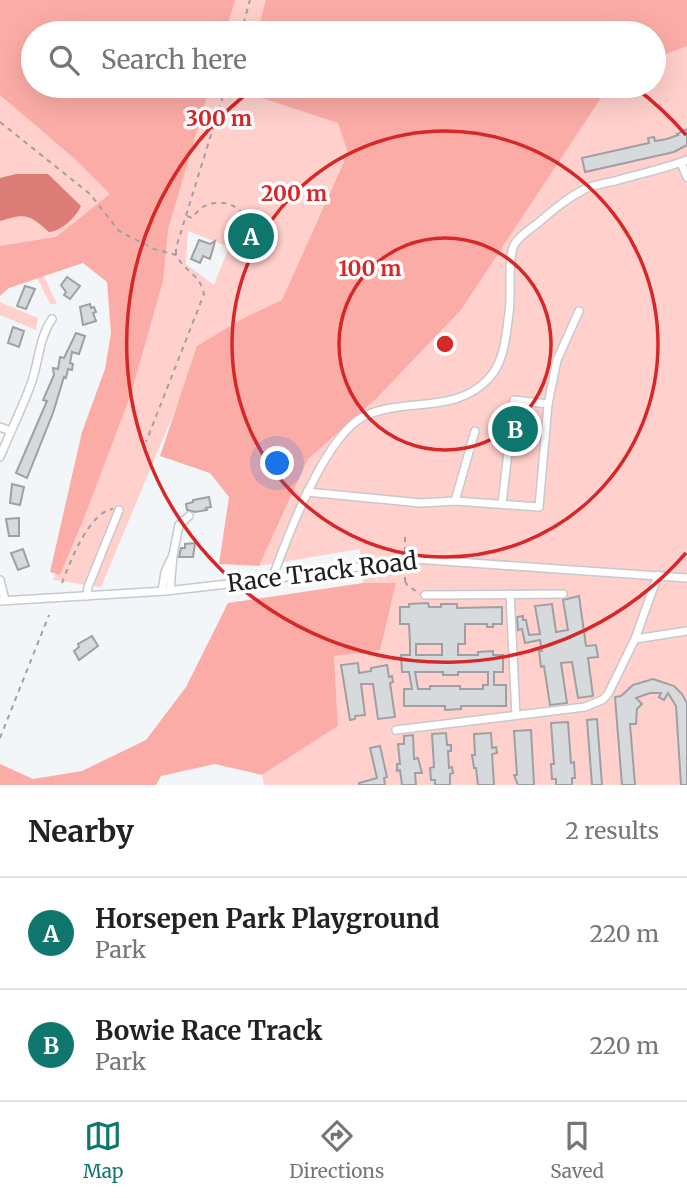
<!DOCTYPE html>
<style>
body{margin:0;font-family:Merriweather,serif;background:#f6f6f6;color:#222}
.you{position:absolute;left:278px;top:464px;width:24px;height:24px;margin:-18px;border:5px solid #fff;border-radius:50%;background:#1a73e8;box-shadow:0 0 0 10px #1a73e833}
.badge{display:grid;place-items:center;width:46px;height:46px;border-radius:50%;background:#0f766e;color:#fff;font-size:23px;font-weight:700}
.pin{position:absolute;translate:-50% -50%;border:4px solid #fff;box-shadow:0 2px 7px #0006}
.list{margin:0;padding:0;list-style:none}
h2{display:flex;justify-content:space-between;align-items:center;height:91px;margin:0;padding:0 28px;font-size:30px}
h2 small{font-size:23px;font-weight:400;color:#767676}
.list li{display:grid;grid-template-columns:46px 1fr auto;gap:21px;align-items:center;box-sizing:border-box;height:112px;padding:0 28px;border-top:2px solid #e0e0e0}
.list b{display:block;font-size:26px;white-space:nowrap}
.list p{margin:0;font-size:23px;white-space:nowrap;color:#767676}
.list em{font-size:23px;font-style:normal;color:#767676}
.icon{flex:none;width:38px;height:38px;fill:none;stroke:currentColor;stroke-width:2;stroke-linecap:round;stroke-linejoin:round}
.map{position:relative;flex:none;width:687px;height:785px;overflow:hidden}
.search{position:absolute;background:#fff;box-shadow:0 7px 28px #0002;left:21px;right:21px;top:21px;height:77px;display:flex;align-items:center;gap:18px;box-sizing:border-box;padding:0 24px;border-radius:38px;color:#767676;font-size:26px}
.sheet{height:315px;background:#fff}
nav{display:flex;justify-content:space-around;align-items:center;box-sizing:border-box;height:98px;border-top:2px solid #e0e0e0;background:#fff;font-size:19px;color:#767676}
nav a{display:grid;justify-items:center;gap:4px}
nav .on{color:#0f766e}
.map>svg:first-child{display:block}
</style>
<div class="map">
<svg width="687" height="785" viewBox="0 0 687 785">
<rect width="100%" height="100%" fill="#f3f6f8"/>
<g fill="#ffd0cc" fill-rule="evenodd">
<path d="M0 0H599L582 33H33V86H554L432 319 196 360 101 587 53 580 108 443 123 362 106 254 36 260 57 304H50L30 263 0 277ZM188 231 229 247 214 285 186 264Z"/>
<path d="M687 46V785H264L262 775 338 726 334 656 396 584 363 583 360 549 259 566 308 459 376 399 461 310 609 86H654V59Z"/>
<path d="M0 302 38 318 36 330 0 315Z"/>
</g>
<g fill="#fcaca6">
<path d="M0 0H235L225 33H33V86H210L168 230 163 281 131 394 84 518 60 575 50 572 82 432 105 369 111 333 107 282 83 263 9 288 0 296V246L56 237 110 194 75 159 0 95Z"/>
<path d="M266 0H687V46L654 59V33H257Z"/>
<path d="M242 86H609L461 310 376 399 308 459 259 566 219 564 229 497 210 473 160 456 197 346 242 319 282 300 348 153 338 123 241 91Z"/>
<path d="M363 583H396L380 650 334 656 338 726 262 775 215 764 161 776 156 785H0V764L33 779 82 771 146 740 186 687 228 603Z"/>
</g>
<path fill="#dc7d78" d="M16 174H48L81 206C76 217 62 231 49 232 29 214 26 213 0 221V178Z"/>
<g fill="#d7dadc" stroke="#9ea0a3" stroke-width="2" fill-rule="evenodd">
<path d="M687 129V145L674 152 585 172 582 158 649 143 648 138 654 137 655 141 667 139 678 135 677 134Z"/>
<path d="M199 240 210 244 215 241 210 259 203 256 200 263 191 259Z"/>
<path d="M67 277 80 286 70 299 64 295 66 292 61 285Z"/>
<path d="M25 286 35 289 26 309 17 306Z"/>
<path d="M90 304 91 308 94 307 96 312 93 313 96 321 83 325 80 307Z"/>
<path d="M13 327 24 331 19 347 8 343Z"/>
<path d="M76 333 85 336 79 354 72 352 70 363 73 364 72 370 68 369 66 378 64 377 53 413 27 478 16 473 47 401 43 400 54 375 53 368 58 369 60 357 64 358Z"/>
<path d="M12 484 24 487 20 505 10 503Z"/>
<path d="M209 497 211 507 206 508 207 510 195 512 187 510 186 504 193 502V500Z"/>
<path d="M19 518V536H9L6 519Z"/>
<path d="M195 543 193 557H179L181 548H185V544Z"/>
<path d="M23 549 29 566 18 570 11 553Z"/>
<path d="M579 596 586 646 596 645 598 657 588 658 593 696 578 698 572 662 561 663 567 703 550 705 544 666 541 667 539 651H542L540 640 525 643 522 629 518 630 517 617 523 616V620H526L529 635 540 634 535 606 552 604 556 632 568 630 563 600Z"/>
<path d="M428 603 429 607H441V604H457V608L502 607V624H493V627H487V624H465V644H458V655H478V652L493 651V655H503V672H494V685H506V706H461V709L445 710V706H404V689H412L409 672H402L401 655H410V644L409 624H400V607H409V604ZM416 644H442V655H416ZM415 672H443V675H458V672H488V685H483V689H460V686H430V689H418Z"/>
<path d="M92 636 98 646 79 660 74 651 79 647 78 644Z"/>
<path d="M358 663 359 673 371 671V668L387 665 389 677 392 676 393 682 390 683 395 717 378 719 373 684H361L365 715 355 716V719L350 720 341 665Z"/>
<path d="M653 679 674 686 682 694 687 703V785H681L676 706 668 693 664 700 659 697 661 693H650L636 698 642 704 637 709 636 724H630L635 785H622L615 697 621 696 633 685Z"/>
<path d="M597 719 602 785H592L587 720Z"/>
<path d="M568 722 571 763 574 762 575 778H572V785H556V779H552L551 764H554L551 723Z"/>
<path d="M531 730 534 785H518L514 775H517L514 731Z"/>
<path d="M446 733 447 745H451V751H448L449 768 452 767 453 773 450 774V785H435V780H431L430 768 434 767 432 734Z"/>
<path d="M491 733 492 748 496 747 497 753 492 754 494 785H478L476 768H474L472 755H475L474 734Z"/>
<path d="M413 735 414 759 418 758 422 773H415L416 785H402L400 770 397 771V764H400L398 744H404V736Z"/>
<path d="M380 746 387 777 384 778 385 785H359V783L377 778 370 748Z"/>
</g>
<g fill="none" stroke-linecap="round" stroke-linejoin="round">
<defs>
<g id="minor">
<path d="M681 163 687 177"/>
<path d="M548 404 557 360 579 311"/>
<path d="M0 427 10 431"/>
<path d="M0 457C10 432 23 407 32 381 39 360 39 338 52 319"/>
<path d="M307 492 421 503 455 501 539 507 548 404 514 400 502 504"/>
<path d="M455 501 475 431"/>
<path d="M173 555 179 525 189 516"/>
<path d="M272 579C287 538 325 434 365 416 405 397 456 415 489 378 505 361 506 334 509 313 512 294 507 260 514 245 519 236 530 229 538 223 552 211 567 198 585 189 594 185 606 183 615 181 639 174 664 169 687 160"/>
<path d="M0 580 5 600"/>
<path d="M162 591 165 572 173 555 170 590"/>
<path d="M510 594 516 715"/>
<path d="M425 595 563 594"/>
<path d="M87 596 88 587 119 510"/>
<path d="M0 601 166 591 272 579 415 559 687 578"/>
<path d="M635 639 658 575"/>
<path d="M396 730 585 707 602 700 608 694 635 639 687 631"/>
</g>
</defs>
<use href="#minor" stroke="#c7c9cc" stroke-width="10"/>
<g stroke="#9fa1a2" stroke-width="2" stroke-dasharray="5 5" stroke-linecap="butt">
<path d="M241 33 250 0"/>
<path d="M0 122 90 194 119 231 154 249 176 255C185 272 200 274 204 294L146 442"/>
<path d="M187 216 192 218C198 210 204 204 215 203 244 199 251 231 269 246"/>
<path d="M176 254V248L226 86"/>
<path d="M405 581 407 585 420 594"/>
<path d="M62 583C70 562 89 512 113 509"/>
<path d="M0 738 49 615"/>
</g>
<use href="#minor" stroke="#fff" stroke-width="7"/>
<path stroke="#9fa1a2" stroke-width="2" stroke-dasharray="5 5" stroke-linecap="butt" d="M405 537V581"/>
</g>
<g fill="none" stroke="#d62828" stroke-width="3.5">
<circle cx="445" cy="344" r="106"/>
<circle cx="445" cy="344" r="213"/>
<path d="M686 553A319 319 0 1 1 257 86M373 33A319 319 0 0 1 517 33M633 86A319 319 0 0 1 686 135"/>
</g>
<g text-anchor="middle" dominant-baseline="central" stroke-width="7" stroke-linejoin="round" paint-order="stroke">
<g font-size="24" fill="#1d1e1e" stroke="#fff">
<text transform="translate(322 572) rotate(-7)">Race Track Road</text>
</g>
</g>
<circle cx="445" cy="344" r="10" fill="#d62828" stroke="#fff" stroke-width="3.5"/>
<g font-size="21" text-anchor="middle" font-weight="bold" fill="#d62828" stroke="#fff" stroke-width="7" stroke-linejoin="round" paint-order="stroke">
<text x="219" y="126">300 m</text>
<text x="294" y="201">200 m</text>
<text x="370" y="276">100 m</text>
</g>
</svg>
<div class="you"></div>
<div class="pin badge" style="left:251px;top:236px">A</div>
<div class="pin badge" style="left:515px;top:429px">B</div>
<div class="search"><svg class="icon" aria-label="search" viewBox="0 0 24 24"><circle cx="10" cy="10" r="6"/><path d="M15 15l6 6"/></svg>Search here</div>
</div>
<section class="sheet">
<h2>Nearby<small>2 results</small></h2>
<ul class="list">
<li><span class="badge">A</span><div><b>Horsepen Park Playground</b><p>Park</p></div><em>220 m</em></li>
<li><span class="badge">B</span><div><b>Bowie Race Track</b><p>Park</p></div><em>220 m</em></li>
</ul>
</section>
<nav>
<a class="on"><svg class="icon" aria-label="map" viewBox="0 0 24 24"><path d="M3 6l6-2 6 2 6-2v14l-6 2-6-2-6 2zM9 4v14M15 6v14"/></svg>Map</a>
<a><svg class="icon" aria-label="directions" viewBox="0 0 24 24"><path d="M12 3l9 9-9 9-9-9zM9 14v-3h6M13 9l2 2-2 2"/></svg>Directions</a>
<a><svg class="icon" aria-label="saved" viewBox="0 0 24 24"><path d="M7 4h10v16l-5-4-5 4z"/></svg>Saved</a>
</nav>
